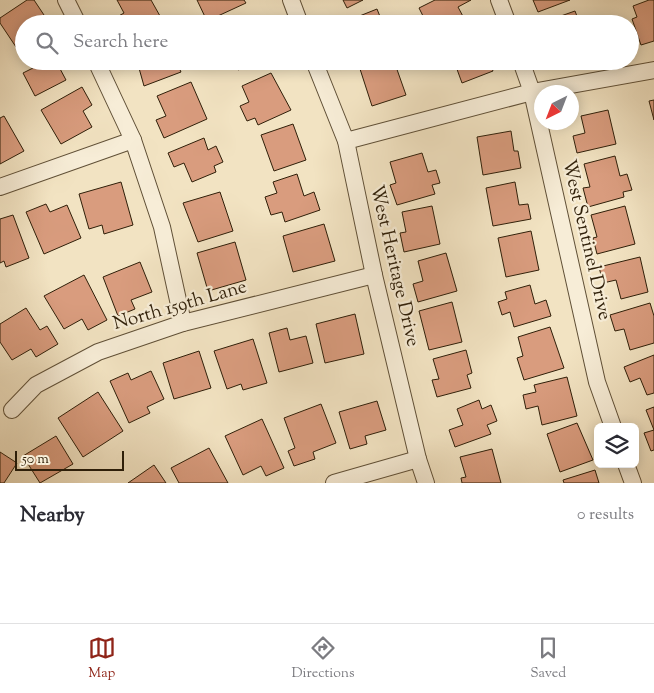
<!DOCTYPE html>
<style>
body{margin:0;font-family:"Sorts Mill Goudy",serif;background:#f2f2f3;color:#2b2b33}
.controls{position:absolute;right:15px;bottom:15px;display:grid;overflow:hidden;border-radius:8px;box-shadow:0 2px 12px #0003}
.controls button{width:45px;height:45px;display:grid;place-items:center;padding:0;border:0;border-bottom:1px solid #e1e1e2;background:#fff;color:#2b2b33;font:25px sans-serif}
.compass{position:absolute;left:534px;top:85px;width:45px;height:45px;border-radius:50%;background:#fff;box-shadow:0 2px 12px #0003;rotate:222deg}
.scale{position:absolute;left:15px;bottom:12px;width:109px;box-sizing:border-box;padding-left:5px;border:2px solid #2f1f09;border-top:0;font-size:14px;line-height:18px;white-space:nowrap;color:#2f1f09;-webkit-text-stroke:4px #f7edd7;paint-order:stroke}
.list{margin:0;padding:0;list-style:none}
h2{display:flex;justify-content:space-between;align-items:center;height:65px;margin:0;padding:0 20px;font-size:21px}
h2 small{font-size:16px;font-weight:400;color:#7c7c81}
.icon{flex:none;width:28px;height:28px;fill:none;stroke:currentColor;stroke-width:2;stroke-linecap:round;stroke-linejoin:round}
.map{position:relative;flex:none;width:654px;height:483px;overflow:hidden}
.search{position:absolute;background:#fff;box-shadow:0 2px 12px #0003;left:15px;right:15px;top:15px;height:55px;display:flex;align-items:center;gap:12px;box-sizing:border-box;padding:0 18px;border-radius:28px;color:#7c7c81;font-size:19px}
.sheet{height:140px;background:#fff}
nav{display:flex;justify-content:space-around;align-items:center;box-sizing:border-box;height:70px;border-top:1px solid #e1e1e2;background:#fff;font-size:14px;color:#7c7c81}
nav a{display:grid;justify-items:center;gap:2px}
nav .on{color:#8f2418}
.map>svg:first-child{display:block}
</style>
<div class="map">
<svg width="654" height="483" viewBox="0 0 654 483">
<rect width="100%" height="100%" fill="#f2e3c2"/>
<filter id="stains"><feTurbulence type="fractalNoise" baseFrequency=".004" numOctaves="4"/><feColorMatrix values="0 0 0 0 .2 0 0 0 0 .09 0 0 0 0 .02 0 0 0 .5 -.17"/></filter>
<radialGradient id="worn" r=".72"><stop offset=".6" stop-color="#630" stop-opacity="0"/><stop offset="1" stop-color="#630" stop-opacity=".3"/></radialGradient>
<g fill="#d99c7e" stroke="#2f1f09">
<path d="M27 0H34L50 24H24V50L20 53 0 23V18Z"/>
<path d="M117 0H151L160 16 145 24H118L115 18 124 13Z"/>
<path d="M197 0H244L246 3 207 21Z"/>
<path d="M343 0H363L347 8Z"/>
<path d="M435 0H471L458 7 466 22 462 24H427L419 8Z"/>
<path d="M533 0H570L538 12Z"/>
<path d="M649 0H654V41L641 45 632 19 637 17 633 6Z"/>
<path d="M377 9 383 24H342V23Z"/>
<path d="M575 11 580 24H541V23Z"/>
<path d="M29 61H65L58 65 66 80 35 96 23 73 33 68Z"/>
<path d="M137 61H176L181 72 144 86Z"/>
<path d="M234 61H258L238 70Z"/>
<path d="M383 61H394L406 95 372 106 360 69Z"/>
<path d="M454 61H489L493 71 462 83Z"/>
<path d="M271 73 291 110 258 125 255 118 247 121 240 106 249 102 242 86Z"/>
<path d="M191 82 207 119 164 138 156 120 166 116 157 96Z"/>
<path d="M82 87 92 105 83 111 92 127 61 144 41 110Z"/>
<path d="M654 100V120L649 101Z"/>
<path d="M608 110 616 144 577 153 573 136 585 133 581 116Z"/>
<path d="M4 116 24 151 0 164V118Z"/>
<path d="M293 124 306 160 274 171 261 135Z"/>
<path d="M511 131 514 151H518L521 168 483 175 477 137Z"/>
<path d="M204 138 208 150 216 146 223 162 214 166 216 172 192 182 184 163 174 167 168 153Z"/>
<path d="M422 153 428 172 436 170 440 183 432 185 435 194 397 205 390 185 396 183 390 162Z"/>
<path d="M615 156 620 176 627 174 632 190 623 192 624 197 588 207 583 188 590 187 584 164Z"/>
<path d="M297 174 304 196 314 192 320 210 285 222 282 212 271 215 265 197 277 193 273 182Z"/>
<path d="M121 182 133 225 104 234 102 225 89 229 79 194Z"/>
<path d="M515 182 519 205 528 204 531 219 493 226 486 188Z"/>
<path d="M220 192 233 231 198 242 183 203Z"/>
<path d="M46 204 50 212 67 205 81 238 44 254 26 212Z"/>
<path d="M432 206 440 244 404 252 400 233 406 232 402 212Z"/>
<path d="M625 206 635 244 597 254 593 238 597 237 591 215Z"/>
<path d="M13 215 29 258 6 267 4 261 0 263V219Z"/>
<path d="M324 224 335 261 293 272 283 236Z"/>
<path d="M531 231 539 270 506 277 498 238Z"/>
<path d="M235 242 246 280 208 291 197 253Z"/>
<path d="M446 253 457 291 418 302 413 284 423 281 418 261Z"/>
<path d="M640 257 648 292 621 299 616 280 603 283 599 267Z"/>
<path d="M140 262 152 292 131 300 135 309 118 316 103 277Z"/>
<path d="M84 275 107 320 88 330 82 319 64 329 44 296Z"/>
<path d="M530 285 535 304 546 300 551 316 514 327 510 312 502 315 498 302 507 299 505 292Z"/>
<path d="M452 302 462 342 429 350 419 311Z"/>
<path d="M650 303 654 316V343L630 350 624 329 615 331 610 315Z"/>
<path d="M26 308 40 330 47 326 58 344 36 357 31 349 12 360 0 342V324Z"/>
<path d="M355 314 364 354 325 363 316 324Z"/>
<path d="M550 327 564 368 524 380 517 358 523 356 518 337Z"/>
<path d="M287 328 290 340 306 336 313 363 279 372 269 333Z"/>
<path d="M253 339 267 383 243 390 241 384 227 389 214 351Z"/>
<path d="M466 350 472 373 467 375 471 388 437 397 432 380 439 379 433 359Z"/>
<path d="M199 351 211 388 174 399 163 363Z"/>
<path d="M654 355V393L647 395 640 378 630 382 624 367Z"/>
<path d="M151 371 164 399 147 407 150 413 129 423 110 381 128 373 131 380Z"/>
<path d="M567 377 577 416 542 425 538 406 526 409 523 395 536 392 534 385Z"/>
<path d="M98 392 123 431 83 457 58 418Z"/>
<path d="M479 400 482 409 491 405 497 421 487 425 491 434 455 447 449 430 463 425 457 409Z"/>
<path d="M377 401 386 430 365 436 367 444 350 449 339 412Z"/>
<path d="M321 404 336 443 313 452 315 459 294 466 288 451 295 448 284 418Z"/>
<path d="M654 407V450L651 451 644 433 654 430 646 410Z"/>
<path d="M262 419 284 468 266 476 261 466 243 475 225 436Z"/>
<path d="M577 423 593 460 560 472 547 434Z"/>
<path d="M56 436 73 464 40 483 23 456Z"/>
<path d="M209 448 228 483H179L171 468Z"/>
<path d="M492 449 501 483H462L461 478 466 477 460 457Z"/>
<path d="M0 452 17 463 4 483H0Z"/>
<path d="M154 465 166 483H128Z"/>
<path d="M595 470 599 483H564L563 480Z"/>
</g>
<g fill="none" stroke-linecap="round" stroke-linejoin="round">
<defs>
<g id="street">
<path d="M66 0 78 24"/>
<path d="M291 0 300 24"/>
<path d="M499 0 508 24"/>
<path d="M96 61 133 140 162 227 183 323"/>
<path d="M314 61 346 141 374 275 418 459 426 483"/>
<path d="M521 61 532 92 597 382 613 427"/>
<path d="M346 141 532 92 654 70"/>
<path d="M0 187 133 140"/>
<path d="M12 410 36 385 98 352 183 323 374 275"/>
<path d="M626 464 633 483"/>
<path d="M334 483 418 459"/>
</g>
</defs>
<use href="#street" stroke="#605037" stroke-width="18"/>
<use href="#street" stroke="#f7edd7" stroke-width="16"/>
</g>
<g text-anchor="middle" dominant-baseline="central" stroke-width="4.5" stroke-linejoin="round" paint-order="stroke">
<g font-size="19" fill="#2f1f09" stroke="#f7edd7">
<text transform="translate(586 240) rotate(77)">West Sentinel Drive</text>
<text transform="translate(394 266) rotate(77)">West Heritage Drive</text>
<text transform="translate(180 306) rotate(-16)">North 159th Lane</text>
</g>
</g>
<rect width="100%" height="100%" filter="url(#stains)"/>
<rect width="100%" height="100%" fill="url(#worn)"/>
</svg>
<div class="controls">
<button><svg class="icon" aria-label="layers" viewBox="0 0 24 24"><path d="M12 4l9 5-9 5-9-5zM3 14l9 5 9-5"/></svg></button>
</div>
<svg class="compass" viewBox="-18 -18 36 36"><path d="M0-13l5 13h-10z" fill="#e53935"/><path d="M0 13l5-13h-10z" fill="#7c7c81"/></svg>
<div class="scale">50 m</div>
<div class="search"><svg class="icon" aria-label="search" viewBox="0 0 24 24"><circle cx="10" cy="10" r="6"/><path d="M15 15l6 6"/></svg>Search here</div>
</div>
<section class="sheet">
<h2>Nearby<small>0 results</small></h2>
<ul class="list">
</ul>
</section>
<nav>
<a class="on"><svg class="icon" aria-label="map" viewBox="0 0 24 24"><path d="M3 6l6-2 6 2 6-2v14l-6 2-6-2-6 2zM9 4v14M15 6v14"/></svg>Map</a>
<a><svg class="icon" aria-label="directions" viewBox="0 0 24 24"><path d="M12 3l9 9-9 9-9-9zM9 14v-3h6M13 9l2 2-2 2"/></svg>Directions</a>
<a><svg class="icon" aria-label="saved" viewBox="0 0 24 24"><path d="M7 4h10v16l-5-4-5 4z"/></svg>Saved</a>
</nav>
